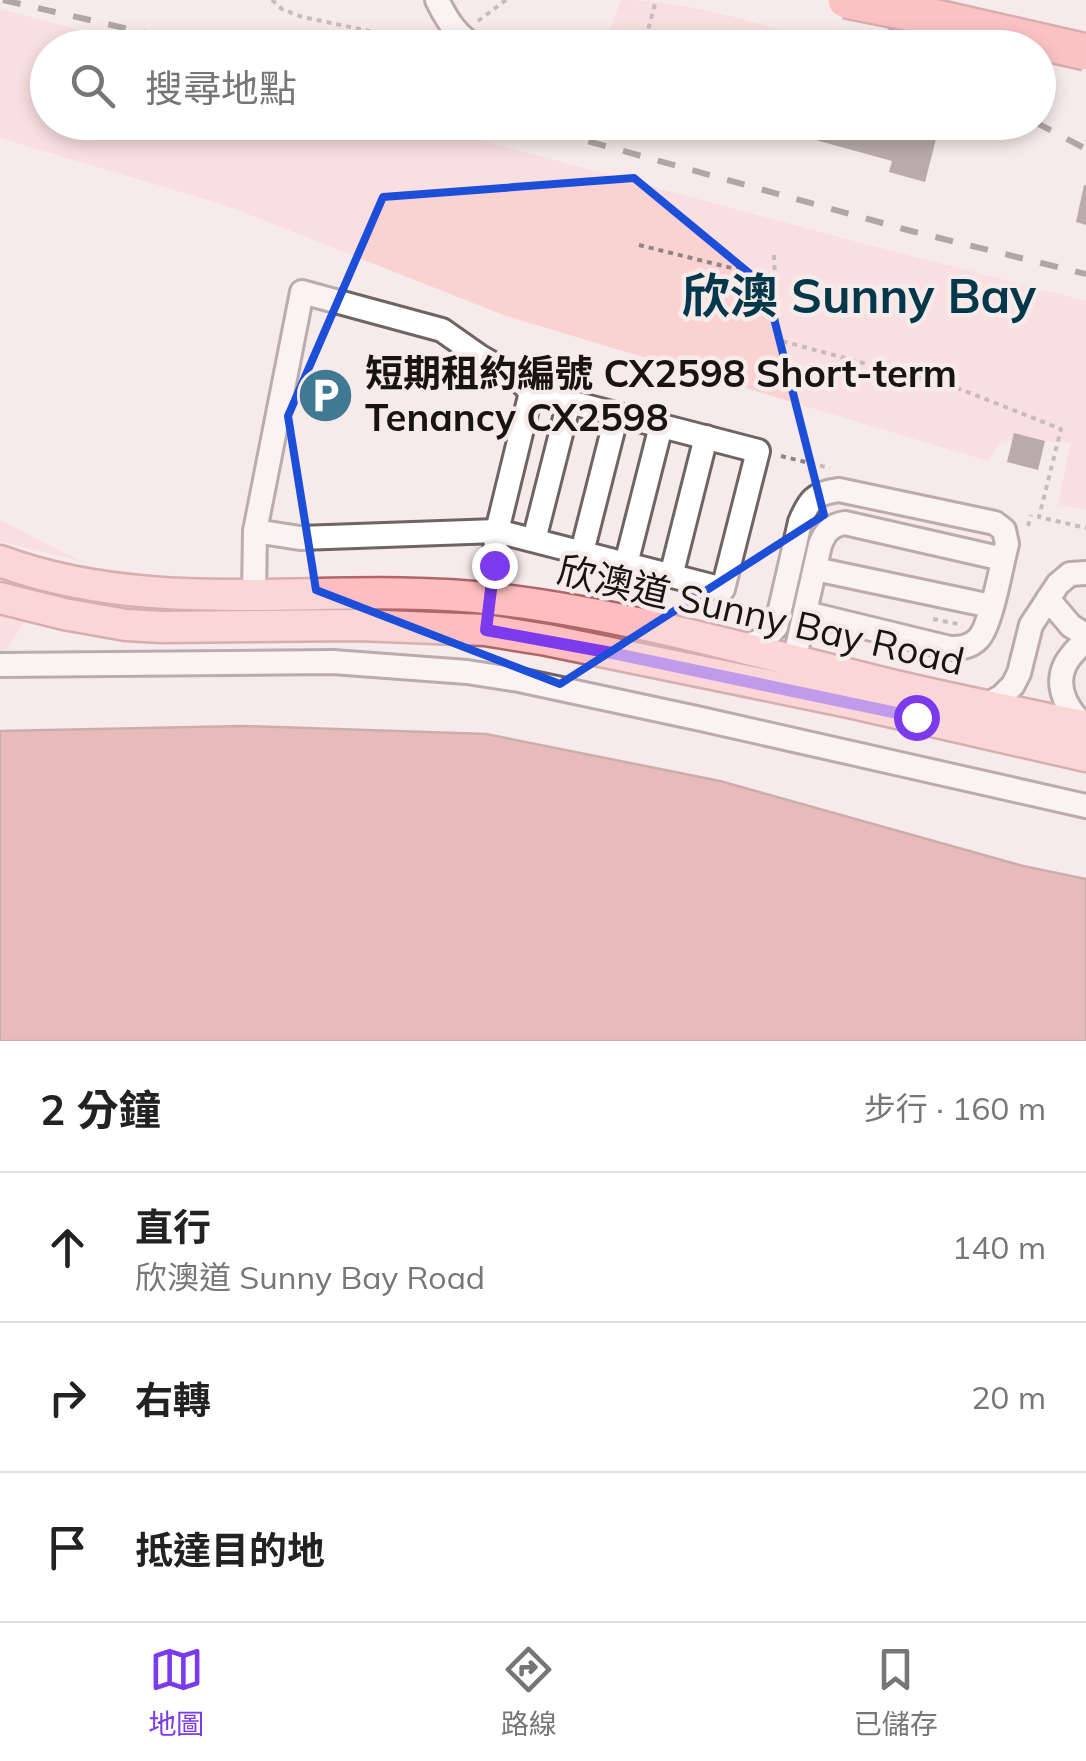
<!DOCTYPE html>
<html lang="zh-TW">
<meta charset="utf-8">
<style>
body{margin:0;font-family:Mulish,"Noto Sans TC",sans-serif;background:#f6f6f6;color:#222}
.stop{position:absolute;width:30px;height:30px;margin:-22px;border:8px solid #7c3aed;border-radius:50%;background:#fff}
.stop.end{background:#7c3aed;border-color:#fff;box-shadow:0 2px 10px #0008}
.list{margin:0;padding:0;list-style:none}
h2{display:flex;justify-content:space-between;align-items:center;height:130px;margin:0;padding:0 40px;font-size:42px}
h2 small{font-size:32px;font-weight:400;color:#767676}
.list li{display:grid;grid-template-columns:65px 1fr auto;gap:30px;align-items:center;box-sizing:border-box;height:150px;padding:0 40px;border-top:2px solid #e0e0e0}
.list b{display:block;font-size:38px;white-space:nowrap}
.list p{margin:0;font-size:32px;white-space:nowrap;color:#767676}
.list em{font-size:32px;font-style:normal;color:#767676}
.icon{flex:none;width:55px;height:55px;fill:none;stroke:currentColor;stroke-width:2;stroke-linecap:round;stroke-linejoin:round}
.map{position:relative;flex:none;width:1086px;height:1041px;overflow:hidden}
.search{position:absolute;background:#fff;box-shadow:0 5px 15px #0003;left:30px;right:30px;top:30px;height:110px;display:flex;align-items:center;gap:25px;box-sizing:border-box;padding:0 35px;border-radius:55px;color:#767676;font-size:38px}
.sheet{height:580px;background:#fff}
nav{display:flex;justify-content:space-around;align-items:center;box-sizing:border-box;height:140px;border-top:2px solid #e0e0e0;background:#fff;font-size:28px;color:#767676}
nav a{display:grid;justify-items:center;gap:5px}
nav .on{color:#7c3aed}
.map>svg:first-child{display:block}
</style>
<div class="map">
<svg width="1086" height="1041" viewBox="0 0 1086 1041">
<rect width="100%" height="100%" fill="#f7eaea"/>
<g fill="#fad2d2">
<path d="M621 0C690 0 777 30 845 47H752L696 34 692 47H603Z"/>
<path d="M0 9 143 47 48 48V122L418 123 857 242 1086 301V510L1058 504 1071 443 1002 440 988 461 506 316 225 205 0 138Z"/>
<path d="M0 520 83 562 0 541Z"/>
<path d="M0 611 26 620 1 657H0Z"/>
</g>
<path fill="#d38486" stroke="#9b6264" stroke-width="2.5" d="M243 726 486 734 720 781 1023 866 1086 879V1041H0V731Z"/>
<g fill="#6d6161">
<path d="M737 122H914L911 132 936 139 925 182 889 172 892 161 761 125 758 138 735 131Z"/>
<path d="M1084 185H1086V225L1076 222Z"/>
<path d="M1014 433 1045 441 1038 470 1007 462Z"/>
</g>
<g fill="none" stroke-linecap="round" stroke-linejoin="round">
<defs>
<g id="minor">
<path d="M437 0C447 20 457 37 478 48"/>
<path d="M255 531 300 538 497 531 723 589 758 451 531 392"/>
<path d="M534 540 569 402"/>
<path d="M582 552 617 414"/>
<path d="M626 564 661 426"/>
<path d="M815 569 991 606"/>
<path d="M671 576 706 437"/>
<path d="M254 595 255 531 302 292 442 330 479 356 517 378 531 392 497 531 490 599"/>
<path d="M1048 599 1071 626 1086 635"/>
<path d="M739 647C755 644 765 640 776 627L800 522C809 500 814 493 839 490L995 523 1004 530 1007 544C1001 566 992 623 979 638 971 647 961 648 950 648L806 613"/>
<path d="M794 661 820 545C825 532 831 525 845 523L1003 559"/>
<path d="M0 665 333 662 467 672 519 680 701 719 1086 806"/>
<path d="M985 706 1002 696 1013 685 1019 673 1031 625 1058 584 1070 574 1086 573"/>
<path d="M1084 726C1069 711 1054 688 1065 665 1069 656 1079 647 1086 639"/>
</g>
<g id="major">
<path d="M0 561C159 620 330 580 495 599 625 614 752 651 879 682 948 699 1017 712 1086 727"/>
<path d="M0 598 64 614 126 625 162 627 359 625 485 630 547 640 849 702 1086 756"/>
</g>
</defs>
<use href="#minor" stroke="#6f6363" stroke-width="28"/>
<use href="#major" stroke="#ae6769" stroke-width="35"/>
<g stroke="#8d8484" stroke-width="4" stroke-dasharray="5 5" stroke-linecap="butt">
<path d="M272 0 282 9 302 17 408 39 432 37"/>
<path d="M478 21 506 0"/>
<path d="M650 48 647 34 656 0"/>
<path d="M639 245 776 279"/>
<path d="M774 255 778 340 960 389 1061 429 1039 517 1086 528"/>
<path d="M781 456 830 468"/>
<path d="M1028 526 1031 515"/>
<path d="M933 619 958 624"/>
</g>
<use href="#minor" stroke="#fff" stroke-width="22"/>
<use href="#major" stroke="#febec1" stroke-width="30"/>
<g stroke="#5c5555" stroke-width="6" stroke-dasharray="18 18" stroke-linecap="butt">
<path d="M3 0 211 48"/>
<path d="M859 0 915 48"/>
<path d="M198 34 255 48"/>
<path d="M519 122 911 231 1086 274"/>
<path d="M1035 122 1086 149"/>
</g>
<defs>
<path id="highway-bridge" d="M846 0 937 18 1086 52"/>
</defs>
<use href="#highway-bridge" stroke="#ae6769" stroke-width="40" stroke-linecap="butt"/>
<use href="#highway-bridge" stroke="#fe9397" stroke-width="35"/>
</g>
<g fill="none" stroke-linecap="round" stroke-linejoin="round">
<path stroke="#7c3aed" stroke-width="12" d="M494 565 486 630 612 653 916 717"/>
</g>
<path d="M0 0H1086V1041H0ZM634 178 766 287 824 515 560 684 316 590 288 416 383 197Z" fill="#f7eaea" fill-opacity=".55" fill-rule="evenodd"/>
<path fill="none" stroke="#1d4ed8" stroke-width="8" stroke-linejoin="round" d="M634 178 766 287 824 515 560 684 316 590 288 416 383 197Z"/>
<defs>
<symbol id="parking-disc" viewBox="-11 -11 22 22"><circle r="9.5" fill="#3f7992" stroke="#f7eaea"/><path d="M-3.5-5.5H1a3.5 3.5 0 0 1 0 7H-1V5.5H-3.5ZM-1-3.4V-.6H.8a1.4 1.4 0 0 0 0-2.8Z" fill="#fff"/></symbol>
</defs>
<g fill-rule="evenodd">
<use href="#parking-disc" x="294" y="364" width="63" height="63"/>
</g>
<g text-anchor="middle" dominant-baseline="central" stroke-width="9" stroke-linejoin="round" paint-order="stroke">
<g font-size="38" font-weight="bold" fill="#181414" stroke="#f7eaea" text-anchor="start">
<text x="365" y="373">短期租約編號 CX2598 Short-term<tspan x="365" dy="44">Tenancy CX2598</tspan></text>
</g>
<g font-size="38" fill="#181414" stroke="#f7eaea">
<text transform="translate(761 615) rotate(13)">欣澳道 Sunny Bay Road</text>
</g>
<g font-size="48" font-weight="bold" fill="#03384a" stroke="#f7eaea">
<text x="859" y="295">欣澳 Sunny Bay</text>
</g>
</g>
</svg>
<div class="stop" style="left:916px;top:717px"></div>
<div class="stop end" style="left:494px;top:565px"></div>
<div class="search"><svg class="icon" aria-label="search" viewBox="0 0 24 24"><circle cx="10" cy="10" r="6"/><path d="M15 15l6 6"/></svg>搜尋地點</div>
</div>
<section class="sheet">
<h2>2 分鐘<small>步行 · 160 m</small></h2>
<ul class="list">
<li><svg class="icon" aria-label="ahead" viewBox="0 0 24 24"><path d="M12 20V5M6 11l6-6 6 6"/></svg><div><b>直行</b><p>欣澳道 Sunny Bay Road</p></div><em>140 m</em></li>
<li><svg class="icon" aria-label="right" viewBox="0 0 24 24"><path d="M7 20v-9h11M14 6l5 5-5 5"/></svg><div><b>右轉</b></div><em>20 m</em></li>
<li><svg class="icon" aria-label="arrive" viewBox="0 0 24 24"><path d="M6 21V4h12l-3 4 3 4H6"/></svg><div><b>抵達目的地</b></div></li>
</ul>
</section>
<nav>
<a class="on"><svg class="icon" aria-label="map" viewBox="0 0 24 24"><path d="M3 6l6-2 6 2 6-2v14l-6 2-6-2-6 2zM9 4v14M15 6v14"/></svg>地圖</a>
<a><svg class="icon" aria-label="directions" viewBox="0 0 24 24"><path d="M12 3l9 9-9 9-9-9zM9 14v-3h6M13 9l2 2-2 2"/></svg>路線</a>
<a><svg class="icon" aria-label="saved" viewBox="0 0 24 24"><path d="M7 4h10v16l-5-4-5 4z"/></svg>已儲存</a>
</nav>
